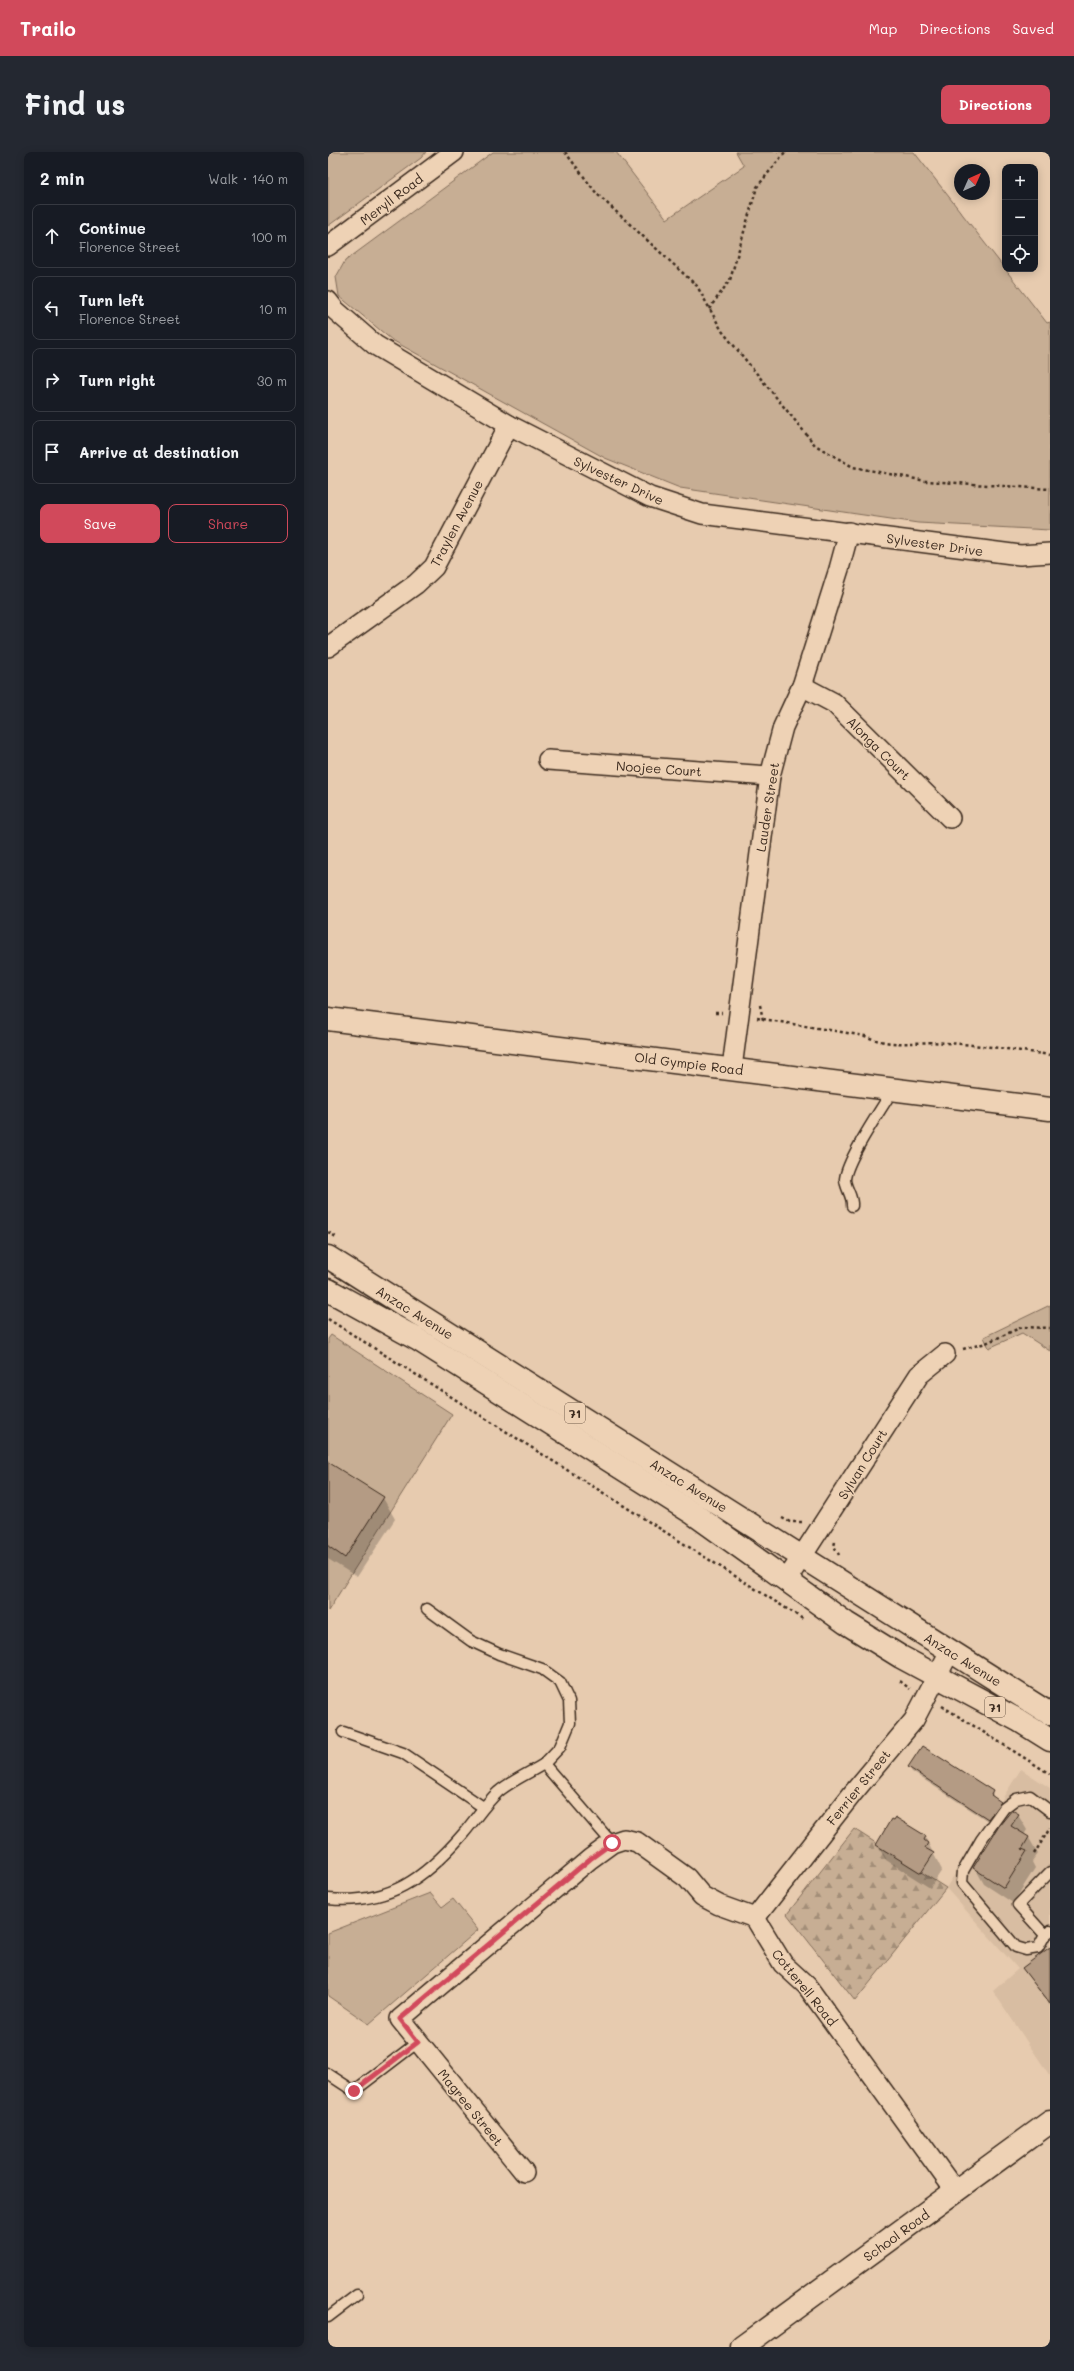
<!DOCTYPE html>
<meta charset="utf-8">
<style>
body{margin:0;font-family:Mali,sans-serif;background:#242831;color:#f1f3f6}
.controls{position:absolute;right:12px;top:12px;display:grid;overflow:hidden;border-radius:8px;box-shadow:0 2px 10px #0003}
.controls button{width:36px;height:36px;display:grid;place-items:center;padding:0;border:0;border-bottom:1px solid #363941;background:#171b24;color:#f1f3f6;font:20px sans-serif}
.compass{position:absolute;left:626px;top:12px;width:36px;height:36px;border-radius:50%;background:#171b24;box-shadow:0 2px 10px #0003;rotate:45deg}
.stop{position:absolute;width:12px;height:12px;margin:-9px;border:3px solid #d1495b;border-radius:50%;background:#fff}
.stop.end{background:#d1495b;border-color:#fff;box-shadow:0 1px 4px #0008}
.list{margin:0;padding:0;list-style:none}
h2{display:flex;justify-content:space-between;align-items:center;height:52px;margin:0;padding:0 16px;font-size:17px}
h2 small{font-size:13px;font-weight:400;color:#9ea1a6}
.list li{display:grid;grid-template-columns:26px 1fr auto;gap:12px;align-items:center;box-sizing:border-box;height:64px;margin:0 8px 8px;padding:0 8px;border:1px solid #363941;border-radius:8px}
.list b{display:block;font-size:15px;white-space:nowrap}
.list p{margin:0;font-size:13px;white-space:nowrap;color:#9ea1a6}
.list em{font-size:13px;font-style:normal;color:#9ea1a6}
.actions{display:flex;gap:8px;padding:12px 16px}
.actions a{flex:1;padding:9px 0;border:1px solid #d1495b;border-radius:8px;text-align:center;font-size:14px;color:#d1495b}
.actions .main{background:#d1495b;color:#fff}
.icon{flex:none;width:22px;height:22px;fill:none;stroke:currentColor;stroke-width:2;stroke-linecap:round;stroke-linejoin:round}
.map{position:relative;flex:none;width:722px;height:2195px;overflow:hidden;border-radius:8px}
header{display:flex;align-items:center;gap:24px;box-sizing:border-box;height:56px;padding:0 20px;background:#d1495b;color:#fff}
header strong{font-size:19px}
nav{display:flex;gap:22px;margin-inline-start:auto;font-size:14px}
.intro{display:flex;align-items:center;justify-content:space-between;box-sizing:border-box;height:96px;padding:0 24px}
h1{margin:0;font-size:28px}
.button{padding:10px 18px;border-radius:8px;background:#d1495b;color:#fff;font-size:14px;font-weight:700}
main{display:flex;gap:24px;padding:0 24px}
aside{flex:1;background:#171b24;border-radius:8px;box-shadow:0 2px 10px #0003}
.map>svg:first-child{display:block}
</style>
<header>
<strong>Trailo</strong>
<nav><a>Map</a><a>Directions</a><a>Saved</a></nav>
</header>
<div class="intro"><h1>Find us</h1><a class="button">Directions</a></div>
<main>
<aside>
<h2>2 min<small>Walk · 140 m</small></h2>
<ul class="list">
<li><svg class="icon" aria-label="ahead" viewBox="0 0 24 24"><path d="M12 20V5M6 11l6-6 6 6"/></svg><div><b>Continue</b><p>Florence Street</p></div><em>100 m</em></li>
<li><svg class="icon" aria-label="left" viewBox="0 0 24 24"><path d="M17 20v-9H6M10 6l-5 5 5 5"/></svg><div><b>Turn left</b><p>Florence Street</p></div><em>10 m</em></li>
<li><svg class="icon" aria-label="right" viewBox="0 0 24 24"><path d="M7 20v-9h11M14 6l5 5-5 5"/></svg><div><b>Turn right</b></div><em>30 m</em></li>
<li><svg class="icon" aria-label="arrive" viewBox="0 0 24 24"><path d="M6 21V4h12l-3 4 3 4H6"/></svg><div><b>Arrive at destination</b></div></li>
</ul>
<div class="actions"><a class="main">Save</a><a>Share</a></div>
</aside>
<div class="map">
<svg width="722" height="2195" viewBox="0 0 722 2195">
<defs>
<pattern id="forest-firs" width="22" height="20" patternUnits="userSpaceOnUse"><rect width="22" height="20" fill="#c7ae94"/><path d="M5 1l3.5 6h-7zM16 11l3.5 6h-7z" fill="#a38e78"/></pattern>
</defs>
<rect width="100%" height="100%" fill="#e7cbaf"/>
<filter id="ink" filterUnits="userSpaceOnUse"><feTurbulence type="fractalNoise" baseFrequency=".025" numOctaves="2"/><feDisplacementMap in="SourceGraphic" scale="8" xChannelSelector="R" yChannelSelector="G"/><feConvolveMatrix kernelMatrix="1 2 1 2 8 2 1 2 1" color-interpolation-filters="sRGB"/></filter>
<g filter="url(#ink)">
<path fill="#d8bda2" d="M693 1617 722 1636V1924L665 1839 690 1817 618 1736Z"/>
<g fill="#c7ae94" stroke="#816c59">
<path d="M0 0H98L93 6 0 74Z"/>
<path d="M165 0H288L339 67 416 14 408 0H586L719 171 722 170V378L590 371 352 336 277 306 64 188 11 144 8 125 17 109Z"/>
<path d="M722 1153V1199L694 1181 661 1196 656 1185Z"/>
<path d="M3 1183 124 1262 0 1459V1187Z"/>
<path d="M102 1741 114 1755 125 1747 150 1778 41 1872 0 1844V1781Z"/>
</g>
<path fill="url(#forest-firs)" stroke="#816c59" d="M526 1677 618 1736 527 1849 459 1762Z"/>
<g fill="#0003">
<path d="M0 1311 55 1346 67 1367 29 1425 0 1407Z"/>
<path d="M581 1615 664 1640 666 1647 675 1656 663 1671 584 1620Z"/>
<path d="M690 1663 699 1678 696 1683 701 1686 710 1702 704 1710 707 1716 685 1751 656 1732 647 1716Z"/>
<path d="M597 1685 614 1718 602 1736 558 1708 549 1693Z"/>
<path d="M722 1796V1854L695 1817Z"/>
</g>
<g fill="#b49b84" stroke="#3b2a1e">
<path d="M0 1310 56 1345 17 1406 0 1394Z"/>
<path d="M594 1594 665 1639 663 1643 673 1650 660 1667 580 1615Z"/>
<path d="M684 1658 691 1662 683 1674 701 1685 694 1697 699 1699 676 1736 645 1716 671 1674Z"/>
<path d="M567 1665 598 1684 596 1688 600 1691 597 1696 606 1701 593 1721 548 1693 563 1667 565 1668Z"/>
<path d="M722 1795V1852L694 1816Z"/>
</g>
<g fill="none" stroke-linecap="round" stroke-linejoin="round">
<defs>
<g id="service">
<path d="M524 1054C525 1044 517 1036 517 1027 519 1007 554 956 566 936"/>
<path d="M99 1457 143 1489 171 1502 214 1517 232 1530 241 1549 242 1571 232 1595 216 1612"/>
<path d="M15 1580 75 1601 155 1655"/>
<path d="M722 1720 690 1753 717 1783 722 1779"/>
<path d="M0 1747C61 1753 96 1727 135 1682 147 1668 156 1653 170 1640 183 1629 201 1621 216 1612L284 1691"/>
<path d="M717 1783 710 1796 698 1798 688 1795 634 1731 635 1719 653 1688 676 1656 688 1647 702 1644 722 1659"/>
<path d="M0 1922 26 1939 90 1890"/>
<path d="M0 2165 29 2143"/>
</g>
<g id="minor">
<path d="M0 94 126 0"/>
<path d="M0 149 7 158 47 193 181 273 322 345 374 362 692 403 722 401"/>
<path d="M0 495 88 432 106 415 181 273"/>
<path d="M474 534 506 551 622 666"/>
<path d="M220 608 442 624"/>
<path d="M404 916 442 624 455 575 474 534 511 417 521 380"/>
<path d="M458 1429 591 1223 617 1202"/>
<path d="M427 1766 525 1641 586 1568 622 1499"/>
<path d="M196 2020 72 1867 262 1707 284 1691 296 1687 309 1690 359 1726 374 1744 391 1753 427 1766 455 1812 479 1834 628 2040"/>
</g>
<path id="tertiary" d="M414 2195 722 1970"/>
<path id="secondary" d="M0 867 722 957"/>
<g id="trunk">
<path d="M0 1105 722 1562"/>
<path d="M0 1138 89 1187 366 1362 518 1471 573 1505 690 1568 722 1588"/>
</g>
</defs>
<use href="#service" stroke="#3b2a1e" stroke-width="13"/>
<use href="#minor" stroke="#3b2a1e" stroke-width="22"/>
<use href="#tertiary" stroke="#3b2a1e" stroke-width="25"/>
<use href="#secondary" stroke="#3b2a1e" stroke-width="25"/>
<use href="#trunk" stroke="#3b2a1e" stroke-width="25"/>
<g stroke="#3b2a1e" stroke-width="2.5" stroke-dasharray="3 3" stroke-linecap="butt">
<path d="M237 0 269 42 369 134 394 179 487 293 525 315 598 329 722 337"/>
<path d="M381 157 402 128 429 35 457 0"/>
<path d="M432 853 435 868"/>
<path d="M387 861H394"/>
<path d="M429 866 537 884C567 897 587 888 618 891 653 893 687 898 722 903"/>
<path d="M0 1080 8 1085"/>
<path d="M0 1167 475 1467"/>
<path d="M635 1197 658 1191 694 1175 722 1176"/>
<path d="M454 1366 462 1370H474"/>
<path d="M507 1390 506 1394 511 1403"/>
<path d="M572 1529 582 1537"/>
<path d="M614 1554 722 1622"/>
<path d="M706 1702 722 1676"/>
</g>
<use href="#service" stroke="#eed2b5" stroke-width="10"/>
<use href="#minor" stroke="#eed2b5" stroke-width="19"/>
<use href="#tertiary" stroke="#eed2b5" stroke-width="22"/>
<use href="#secondary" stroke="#eed2b5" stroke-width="22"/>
<use href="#trunk" stroke="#eed2b5" stroke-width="22"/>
</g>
</g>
<g fill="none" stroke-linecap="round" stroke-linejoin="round" filter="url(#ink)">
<path stroke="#d1495b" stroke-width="5" d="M26 1939 90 1890 72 1867 262 1707 284 1691"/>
</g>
<g text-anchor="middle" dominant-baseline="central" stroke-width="3" stroke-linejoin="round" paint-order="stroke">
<g fill="#eed2b5" stroke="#715c4b" stroke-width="1">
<rect x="237" y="1251" width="20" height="20" rx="3"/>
<rect x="657" y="1545" width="20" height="20" rx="3"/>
</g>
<g font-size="12" font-weight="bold" fill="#3b2a1e">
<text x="247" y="1261">71</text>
<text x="667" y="1555">71</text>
</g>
<g font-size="13" fill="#3b2a1e" stroke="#eed2b5">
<text transform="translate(63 47) rotate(-37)">Meryll Road</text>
<text transform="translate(291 328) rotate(25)">Sylvester Drive</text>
<text transform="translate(128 371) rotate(-62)">Traylen Avenue</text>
<text transform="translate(607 392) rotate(8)">Sylvester Drive</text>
<text transform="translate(551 596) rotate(45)">Alonga Court</text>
<text transform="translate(331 616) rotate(4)">Noojee Court</text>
<text transform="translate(439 655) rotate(-81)">Lauder Street</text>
<text transform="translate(361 911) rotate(7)">Old Gympie Road</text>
<text transform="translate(87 1160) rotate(32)">Anzac Avenue</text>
<text transform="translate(534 1312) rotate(-58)">Sylvan Court</text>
<text transform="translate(361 1333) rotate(32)">Anzac Avenue</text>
<text transform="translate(635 1507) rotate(32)">Anzac Avenue</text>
<text transform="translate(530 1635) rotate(-51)">Ferrier Street</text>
<text transform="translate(477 1835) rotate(51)">Cotterell Road</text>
<text transform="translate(143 1955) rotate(51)">Magree Street</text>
<text transform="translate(568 2083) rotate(-36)">School Road</text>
</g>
</g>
</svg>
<div class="controls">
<button>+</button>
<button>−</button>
<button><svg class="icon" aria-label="locate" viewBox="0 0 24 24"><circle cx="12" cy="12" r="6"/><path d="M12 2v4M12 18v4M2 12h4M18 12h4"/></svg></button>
</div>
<svg class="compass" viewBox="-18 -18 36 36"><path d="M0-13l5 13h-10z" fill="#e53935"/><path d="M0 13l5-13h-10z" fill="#9ea1a6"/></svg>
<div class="stop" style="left:284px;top:1691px"></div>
<div class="stop end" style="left:26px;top:1939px"></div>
</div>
</main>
